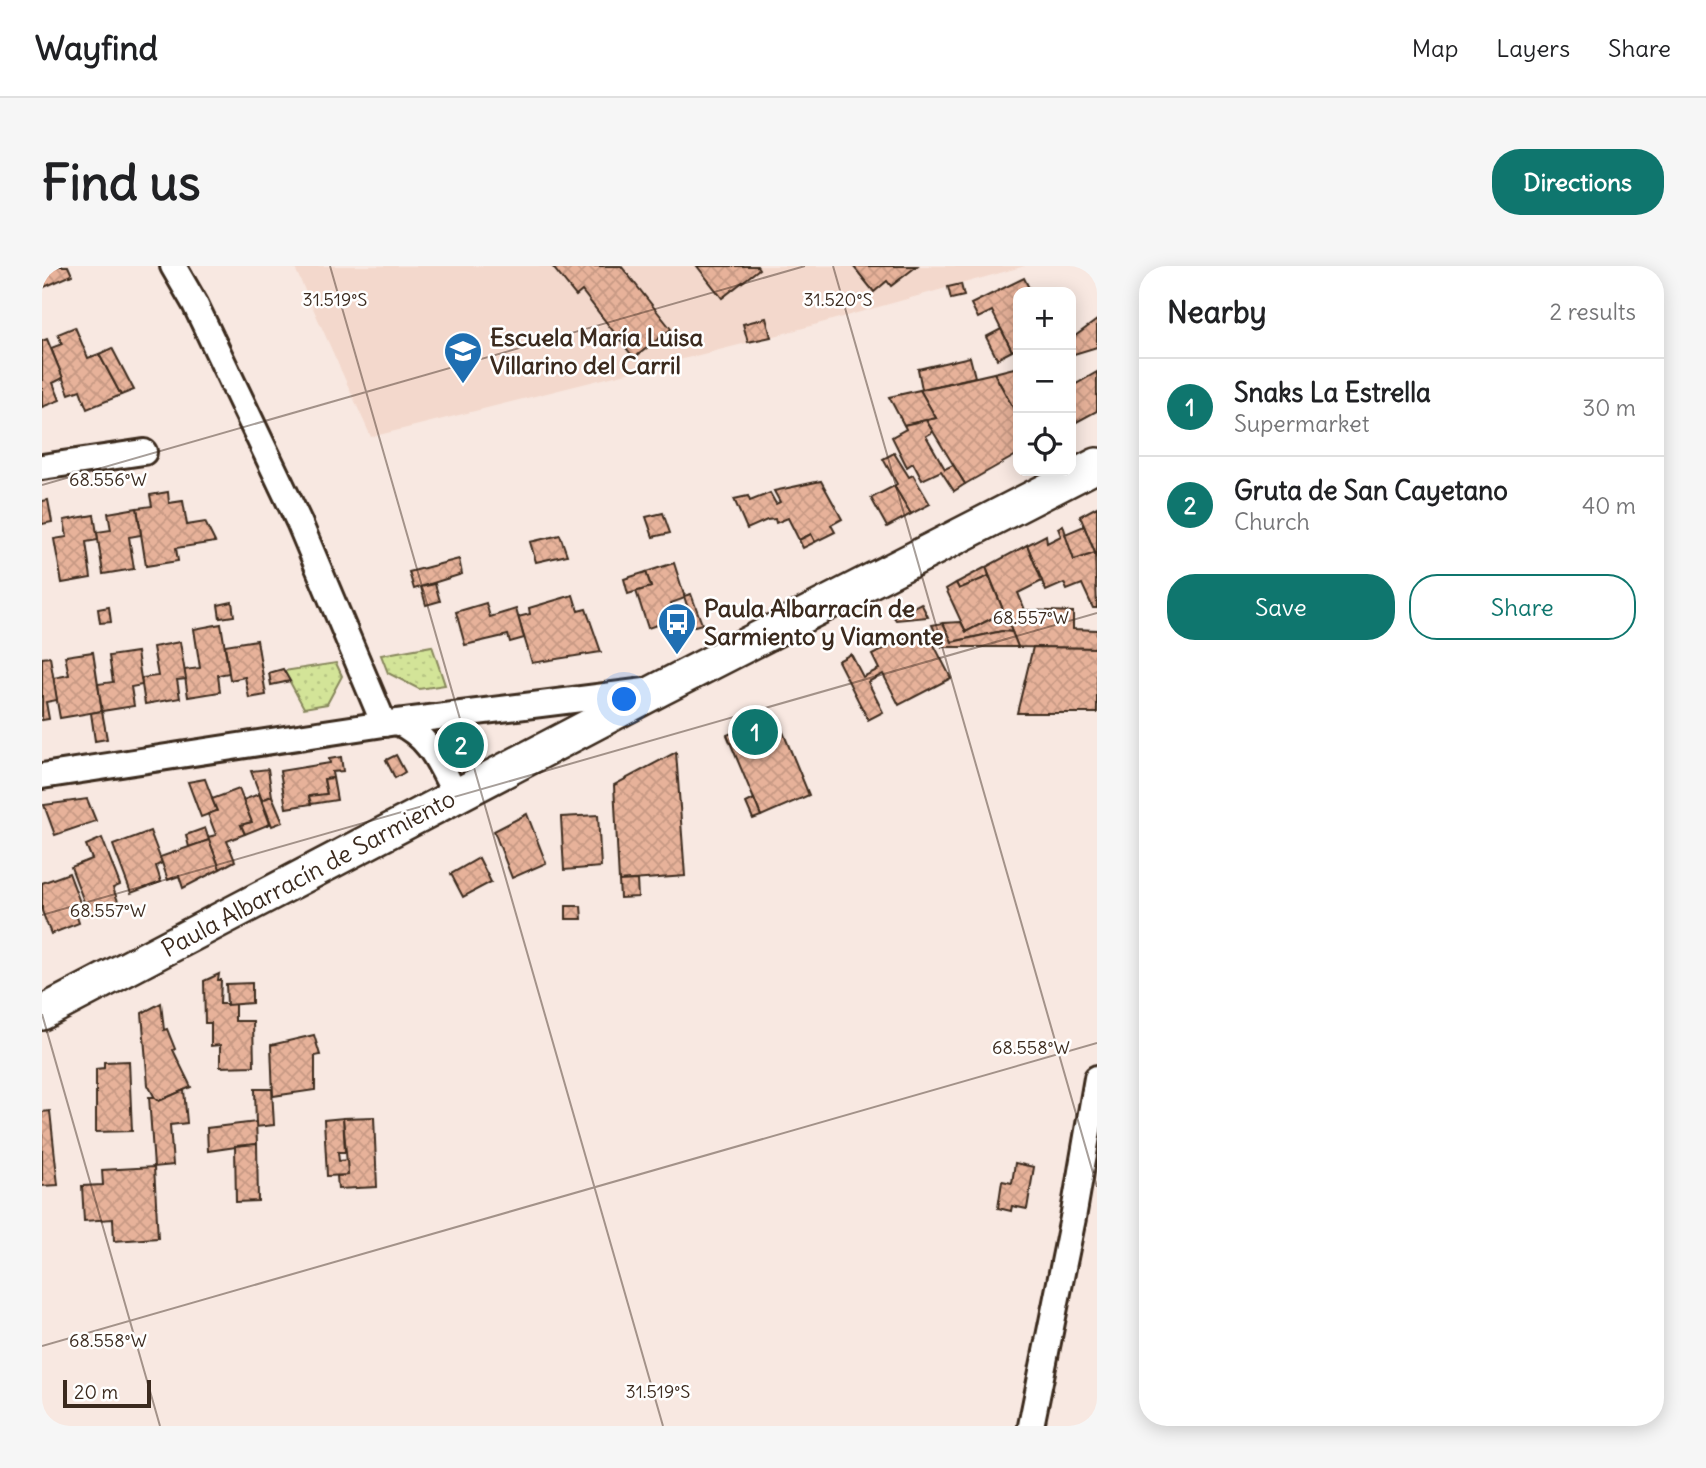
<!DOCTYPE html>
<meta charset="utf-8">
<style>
body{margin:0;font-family:Delius,sans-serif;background:#f6f6f6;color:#202124}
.controls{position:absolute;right:21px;top:21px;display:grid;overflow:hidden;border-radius:14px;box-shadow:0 4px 18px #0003}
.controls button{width:63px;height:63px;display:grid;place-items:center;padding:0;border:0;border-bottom:2px solid #e0e0e0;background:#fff;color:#202124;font:35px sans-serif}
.scale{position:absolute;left:21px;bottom:18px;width:88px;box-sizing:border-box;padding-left:7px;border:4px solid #3b2a1e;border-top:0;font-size:19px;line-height:24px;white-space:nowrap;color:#3b2a1e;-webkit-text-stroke:5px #fff;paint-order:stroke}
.you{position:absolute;left:583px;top:434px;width:24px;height:24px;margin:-18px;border:5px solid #fff;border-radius:50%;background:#1a73e8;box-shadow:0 0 0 10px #1a73e833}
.badge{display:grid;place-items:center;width:46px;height:46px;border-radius:50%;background:#0f766e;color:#fff;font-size:23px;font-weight:700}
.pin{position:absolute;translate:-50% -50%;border:4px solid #fff;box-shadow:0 2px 7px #0006}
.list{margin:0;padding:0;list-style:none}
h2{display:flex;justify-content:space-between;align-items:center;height:91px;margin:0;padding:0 28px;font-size:30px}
h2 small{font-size:23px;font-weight:400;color:#757577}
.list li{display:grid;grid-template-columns:46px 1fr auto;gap:21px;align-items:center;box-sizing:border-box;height:98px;padding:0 28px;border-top:2px solid #e0e0e0}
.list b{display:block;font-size:26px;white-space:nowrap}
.list p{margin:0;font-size:23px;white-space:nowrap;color:#757577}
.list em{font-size:23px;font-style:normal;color:#757577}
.actions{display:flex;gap:14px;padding:21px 28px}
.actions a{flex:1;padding:16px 0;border:2px solid #0f766e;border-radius:28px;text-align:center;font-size:24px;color:#0f766e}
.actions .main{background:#0f766e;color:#fff}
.icon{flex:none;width:38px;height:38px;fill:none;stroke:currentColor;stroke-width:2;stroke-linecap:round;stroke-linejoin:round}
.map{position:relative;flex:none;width:1055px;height:1160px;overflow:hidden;border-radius:28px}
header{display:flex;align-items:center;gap:42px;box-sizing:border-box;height:98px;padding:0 35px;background:#fff;border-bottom:2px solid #e0e0e0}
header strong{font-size:33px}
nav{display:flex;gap:38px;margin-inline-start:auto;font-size:24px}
.intro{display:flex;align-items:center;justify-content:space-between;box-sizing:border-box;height:168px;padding:0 42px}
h1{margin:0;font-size:49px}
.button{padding:18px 32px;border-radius:28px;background:#0f766e;color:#fff;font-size:24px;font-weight:700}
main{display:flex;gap:42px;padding:0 42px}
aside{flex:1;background:#fff;border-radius:28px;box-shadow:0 4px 18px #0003}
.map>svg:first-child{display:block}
</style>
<header>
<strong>Wayfind</strong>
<nav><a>Map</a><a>Layers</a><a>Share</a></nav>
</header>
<div class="intro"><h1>Find us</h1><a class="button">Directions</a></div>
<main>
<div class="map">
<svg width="1055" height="1160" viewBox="0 0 1055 1160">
<defs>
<pattern id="grass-dots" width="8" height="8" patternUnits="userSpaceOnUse" patternTransform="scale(1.75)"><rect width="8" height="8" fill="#d3e498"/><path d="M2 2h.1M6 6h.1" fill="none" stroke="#b6c483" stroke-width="1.8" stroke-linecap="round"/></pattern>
<pattern id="building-cross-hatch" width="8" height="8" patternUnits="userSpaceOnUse" patternTransform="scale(1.75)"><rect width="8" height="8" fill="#e7b29a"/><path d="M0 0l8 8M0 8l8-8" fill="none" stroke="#c79984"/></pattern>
</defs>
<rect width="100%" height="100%" fill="#f8e8e1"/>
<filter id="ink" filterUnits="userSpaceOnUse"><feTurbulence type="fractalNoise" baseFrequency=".0143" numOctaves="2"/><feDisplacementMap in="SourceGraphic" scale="14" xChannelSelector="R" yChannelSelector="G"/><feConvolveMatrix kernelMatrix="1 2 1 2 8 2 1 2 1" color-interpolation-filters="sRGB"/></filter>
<g filter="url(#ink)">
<path fill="#f3d8cc" d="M252 0H983L729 71 329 171Z"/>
<g fill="url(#grass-dots)" stroke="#87875b" stroke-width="2">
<path d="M390 380 403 419 377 423 346 407 339 389Z"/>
<path d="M294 397 300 410 285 438 262 442 242 405Z"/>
</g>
<g fill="url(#building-cross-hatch)" stroke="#3b2a1e" stroke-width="2">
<path d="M0 0H26L30 9 0 22Z"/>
<path d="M510 0H579L629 63 592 92 540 25 534 30Z"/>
<path d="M655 0H715L717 3 680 32Z"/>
<path d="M811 0H875L849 20 845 15 832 26Z"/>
<path d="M982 12 989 26H976V82L970 85 950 45 936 52 929 38Z"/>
<path d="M919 18 922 30 909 33 906 21Z"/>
<path d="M724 52 729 71 706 76 701 58Z"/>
<path d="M1055 54V81L1029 89V73Z"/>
<path d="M33 61 46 92 57 88 79 129 45 143 38 124 27 128 9 82 20 78 16 68Z"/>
<path d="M959 63 970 85 955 93 944 71Z"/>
<path d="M5 73 21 112 11 117 18 134 0 141V75Z"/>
<path d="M70 82 92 124 79 129 57 88Z"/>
<path d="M928 91 933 111 880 123 876 103Z"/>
<path d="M976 101V151L952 107Z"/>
<path d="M1055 106V145L1029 159V107L1034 118Z"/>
<path d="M952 107 976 151V188L923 218 884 154 894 152 878 124Z"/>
<path d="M878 124 894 152 862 159 847 131Z"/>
<path d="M884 154 891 166 884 170 903 203 911 199 923 218 912 225 899 205 880 214 871 197 865 201 850 171 864 163 862 159Z"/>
<path d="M852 187 867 211 871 209 888 238 869 248 852 220 855 218 841 193Z"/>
<path d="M779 215 800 253 789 259 793 266 773 276 769 268 757 274 746 252 734 257 733 253 725 254 705 263 692 233 706 230 708 235 728 227 734 238 738 236 732 225Z"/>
<path d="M852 220 869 248 845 261 829 232Z"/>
<path d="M126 226 127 237 141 235 145 259 163 256 173 276 134 282 136 295 104 300 95 242 110 240 108 229Z"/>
<path d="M6 234 10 256 0 258V235Z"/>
<path d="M1055 241V292L1038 250Z"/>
<path d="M95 242 99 269 87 271 92 303 61 308 55 266 69 264 66 247Z"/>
<path d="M621 247 628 267 611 271 604 251Z"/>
<path d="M52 249 56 274 44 276 49 312 20 317 12 273 25 271 22 254Z"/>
<path d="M1021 259 1032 294 1053 287 1055 342H1051L1040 318 1025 324 1022 317 1004 325 985 279 1004 269 1005 277 1019 270 1016 262Z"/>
<path d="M1042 260 1053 287 1032 294 1023 268Z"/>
<path d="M769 268 773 276 761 282 757 274Z"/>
<path d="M518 269 525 289 494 296 488 276Z"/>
<path d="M985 279 1000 315 976 327 983 344 1031 346V363L1055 364V382L976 381 944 301Z"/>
<path d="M417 293 420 308 372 323 367 306Z"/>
<path d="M632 297 643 332 629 337 633 347 619 352 621 357 606 362 594 325 609 321 604 306Z"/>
<path d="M944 301 947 310 917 323 914 317Z"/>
<path d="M604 306 609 321 586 328 582 313Z"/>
<path d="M947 310 962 346 924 366 904 323 914 317 917 323Z"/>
<path d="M393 318 398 335 384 339 379 321Z"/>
<path d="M649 328 660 358 638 364 632 348 646 343 642 330Z"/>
<path d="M531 329 536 345 544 343 559 386 490 397 476 351 488 348 487 342Z"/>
<path d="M190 336 192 350 178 352 176 339Z"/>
<path d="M444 337 448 351 474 343 482 372 468 376 466 369 423 379 414 346Z"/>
<path d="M879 337 886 351 854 354 852 351Z"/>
<path d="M67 341 69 356 58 357 56 343Z"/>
<path d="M962 346 970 366 960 365 910 376 901 357 919 356 924 366Z"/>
<path d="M901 357 910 376 960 365 970 366 976 381H900L890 359Z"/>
<path d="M179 358 187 407 176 409 178 426 146 431 142 404 158 402 152 363Z"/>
<path d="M878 364 885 377 890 375 909 412 857 439 841 408 826 416 841 446 826 454 796 395 809 388 821 411 837 403 830 389Z"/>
<path d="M215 374 224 429 207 432 203 411 188 414 183 379Z"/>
<path d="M138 376 144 413 135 414 138 432 103 438 99 412 116 410 111 381Z"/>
<path d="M991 381 1055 382V447H975Z"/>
<path d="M51 386 60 445 18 452 11 412 27 409 23 390Z"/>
<path d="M95 386 100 419 89 421 92 440 60 445 56 418 71 416 67 390Z"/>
<path d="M8 391 15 434 4 436 7 453 0 454V392Z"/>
<path d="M241 403 248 415 229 419 227 407Z"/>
<path d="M60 445 65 473 53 475 49 447Z"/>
<path d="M734 449 767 529 719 550 685 469Z"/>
<path d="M634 486 643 610 577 615 572 519Z"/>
<path d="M354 489 363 506 353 512 344 494Z"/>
<path d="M299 491 301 505 290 506 291 512 282 513 285 528 267 530 269 538 244 542 238 505 288 497 287 493Z"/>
<path d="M226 503 230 530 220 534 209 505Z"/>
<path d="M291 512 295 534 269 538 267 530 285 528 282 513Z"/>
<path d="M163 513 175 545 159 551 146 516Z"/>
<path d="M197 523 210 556 199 559 203 568 185 575 193 595 178 603 166 571 174 569 166 548 175 545 170 533Z"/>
<path d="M217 528 228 558 203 568 199 559 210 556 201 534Z"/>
<path d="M230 530 241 556 230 560 220 534Z"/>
<path d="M45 533 54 555 13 569 2 539Z"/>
<path d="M712 533 719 550 711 553 704 537Z"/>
<path d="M485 548 504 597 470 612 452 565Z"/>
<path d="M556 549 559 601 522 604 519 551Z"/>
<path d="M163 562 167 574 147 581 144 569Z"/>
<path d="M108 565 120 597 114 600 119 616 89 627 71 579Z"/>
<path d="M60 572 78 619 71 622 77 638 47 649 29 601 50 593 44 579Z"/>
<path d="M167 574 178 603 141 622 137 610 126 614 118 591Z"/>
<path d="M437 592 449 616 421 631 409 608Z"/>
<path d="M27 607 40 642 33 645 37 657 9 668 0 645V617Z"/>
<path d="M595 614 596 631 578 632 577 615Z"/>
<path d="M524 640H539L540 653H524Z"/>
<path d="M177 708 176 714H179L178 738H193V755H211L212 800 178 801V779L169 780V757H163L162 715Z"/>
<path d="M210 717V737L185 739 184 718Z"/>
<path d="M119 737 122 764 125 763 133 783 131 784 149 821 115 836 106 819 100 747Z"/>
<path d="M272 769 278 789 273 790V824L231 830 229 779Z"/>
<path d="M87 795 90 865 54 866V803L62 802V796Z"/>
<path d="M213 823H230L232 859 214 861Z"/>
<path d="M142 824 145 857 128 859 131 899 112 901 107 831H112L117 835Z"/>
<path d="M8 845 16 919 0 920V846Z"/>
<path d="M332 851 335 921 296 923 295 910 306 909 301 852Z"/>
<path d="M301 852 303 886H296L297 895 305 894 306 909 285 910 282 854Z"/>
<path d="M214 856 215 878 166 885 165 862Z"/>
<path d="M215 878 216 935 194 936 193 880Z"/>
<path d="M973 897 992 901 985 943 970 940 969 945 956 942 960 915 970 917Z"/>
<path d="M112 901 116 972 72 975 71 953 42 955 40 920 61 919 60 904Z"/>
</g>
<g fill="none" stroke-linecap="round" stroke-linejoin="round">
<defs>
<g id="minor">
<path d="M131 0 153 38 257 256 342 458"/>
<path d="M0 201 102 186"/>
<path d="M355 456C389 471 398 499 414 530"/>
<path d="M0 510 355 456 603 425"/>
<path d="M989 1160 1031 952 1055 812"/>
</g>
<path id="secondary" d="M0 747 618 423 1055 199"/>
</defs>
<use href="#minor" stroke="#3b2a1e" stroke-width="30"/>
<use href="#secondary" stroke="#3b2a1e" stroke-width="38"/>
<use href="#minor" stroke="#fff" stroke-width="24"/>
<use href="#secondary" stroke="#fff" stroke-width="33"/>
</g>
</g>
<path fill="none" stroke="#3b2a1e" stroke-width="2" stroke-opacity="0.45" d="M288 0 621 1160M791 0 1055 921M0 219 763 0M0 649 1055 347M0 748 118 1160M0 1080 1055 777"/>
<defs>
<symbol id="school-pin" viewBox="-11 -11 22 30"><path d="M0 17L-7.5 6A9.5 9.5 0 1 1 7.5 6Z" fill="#1f6fb2" stroke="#fff"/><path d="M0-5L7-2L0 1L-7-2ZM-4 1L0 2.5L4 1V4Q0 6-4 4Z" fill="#fff"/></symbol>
<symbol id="bus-pin" viewBox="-11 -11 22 30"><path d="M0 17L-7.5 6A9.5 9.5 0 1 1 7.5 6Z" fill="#1f6fb2" stroke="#fff"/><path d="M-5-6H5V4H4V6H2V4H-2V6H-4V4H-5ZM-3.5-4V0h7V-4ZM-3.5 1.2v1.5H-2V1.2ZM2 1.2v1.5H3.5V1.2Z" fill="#fff"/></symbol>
</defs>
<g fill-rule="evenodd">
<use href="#school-pin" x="399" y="63" width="44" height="60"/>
<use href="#bus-pin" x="613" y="334" width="44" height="60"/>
</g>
<g text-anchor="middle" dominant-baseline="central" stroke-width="5" stroke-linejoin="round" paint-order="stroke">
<g font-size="24" font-weight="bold" fill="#3b2a1e" stroke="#fff" text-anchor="start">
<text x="448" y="71">Escuela María Luisa<tspan x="448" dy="28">Villarino del Carril</tspan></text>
<text x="662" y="342">Paula Albarracín de<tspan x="662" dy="28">Sarmiento y Viamonte</tspan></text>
</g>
<g font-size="24" fill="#3b2a1e" stroke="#fff">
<text transform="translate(266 607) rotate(-28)">Paula Albarracín de Sarmiento</text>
</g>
</g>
<g font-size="18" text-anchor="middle" fill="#3b2a1e" stroke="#fff" stroke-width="5" stroke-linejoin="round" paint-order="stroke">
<text x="293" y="40">31.519°S</text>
<text x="796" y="40">31.520°S</text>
<text x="66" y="220">68.556°W</text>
<text x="989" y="358">68.557°W</text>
<text x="66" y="651">68.557°W</text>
<text x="989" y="788">68.558°W</text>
<text x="66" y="1081">68.558°W</text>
<text x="616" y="1132">31.519°S</text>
</g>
</svg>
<div class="controls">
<button>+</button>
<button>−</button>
<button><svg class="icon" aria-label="locate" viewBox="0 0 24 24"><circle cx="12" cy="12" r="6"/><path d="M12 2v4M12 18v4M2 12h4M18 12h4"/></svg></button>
</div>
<div class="scale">20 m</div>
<div class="you"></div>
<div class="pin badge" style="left:713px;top:466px">1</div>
<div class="pin badge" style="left:419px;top:479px">2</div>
</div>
<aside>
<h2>Nearby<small>2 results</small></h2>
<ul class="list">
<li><span class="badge">1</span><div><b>Snaks La Estrella</b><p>Supermarket</p></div><em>30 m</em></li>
<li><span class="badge">2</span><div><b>Gruta de San Cayetano</b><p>Church</p></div><em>40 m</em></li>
</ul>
<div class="actions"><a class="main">Save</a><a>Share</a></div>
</aside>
</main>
